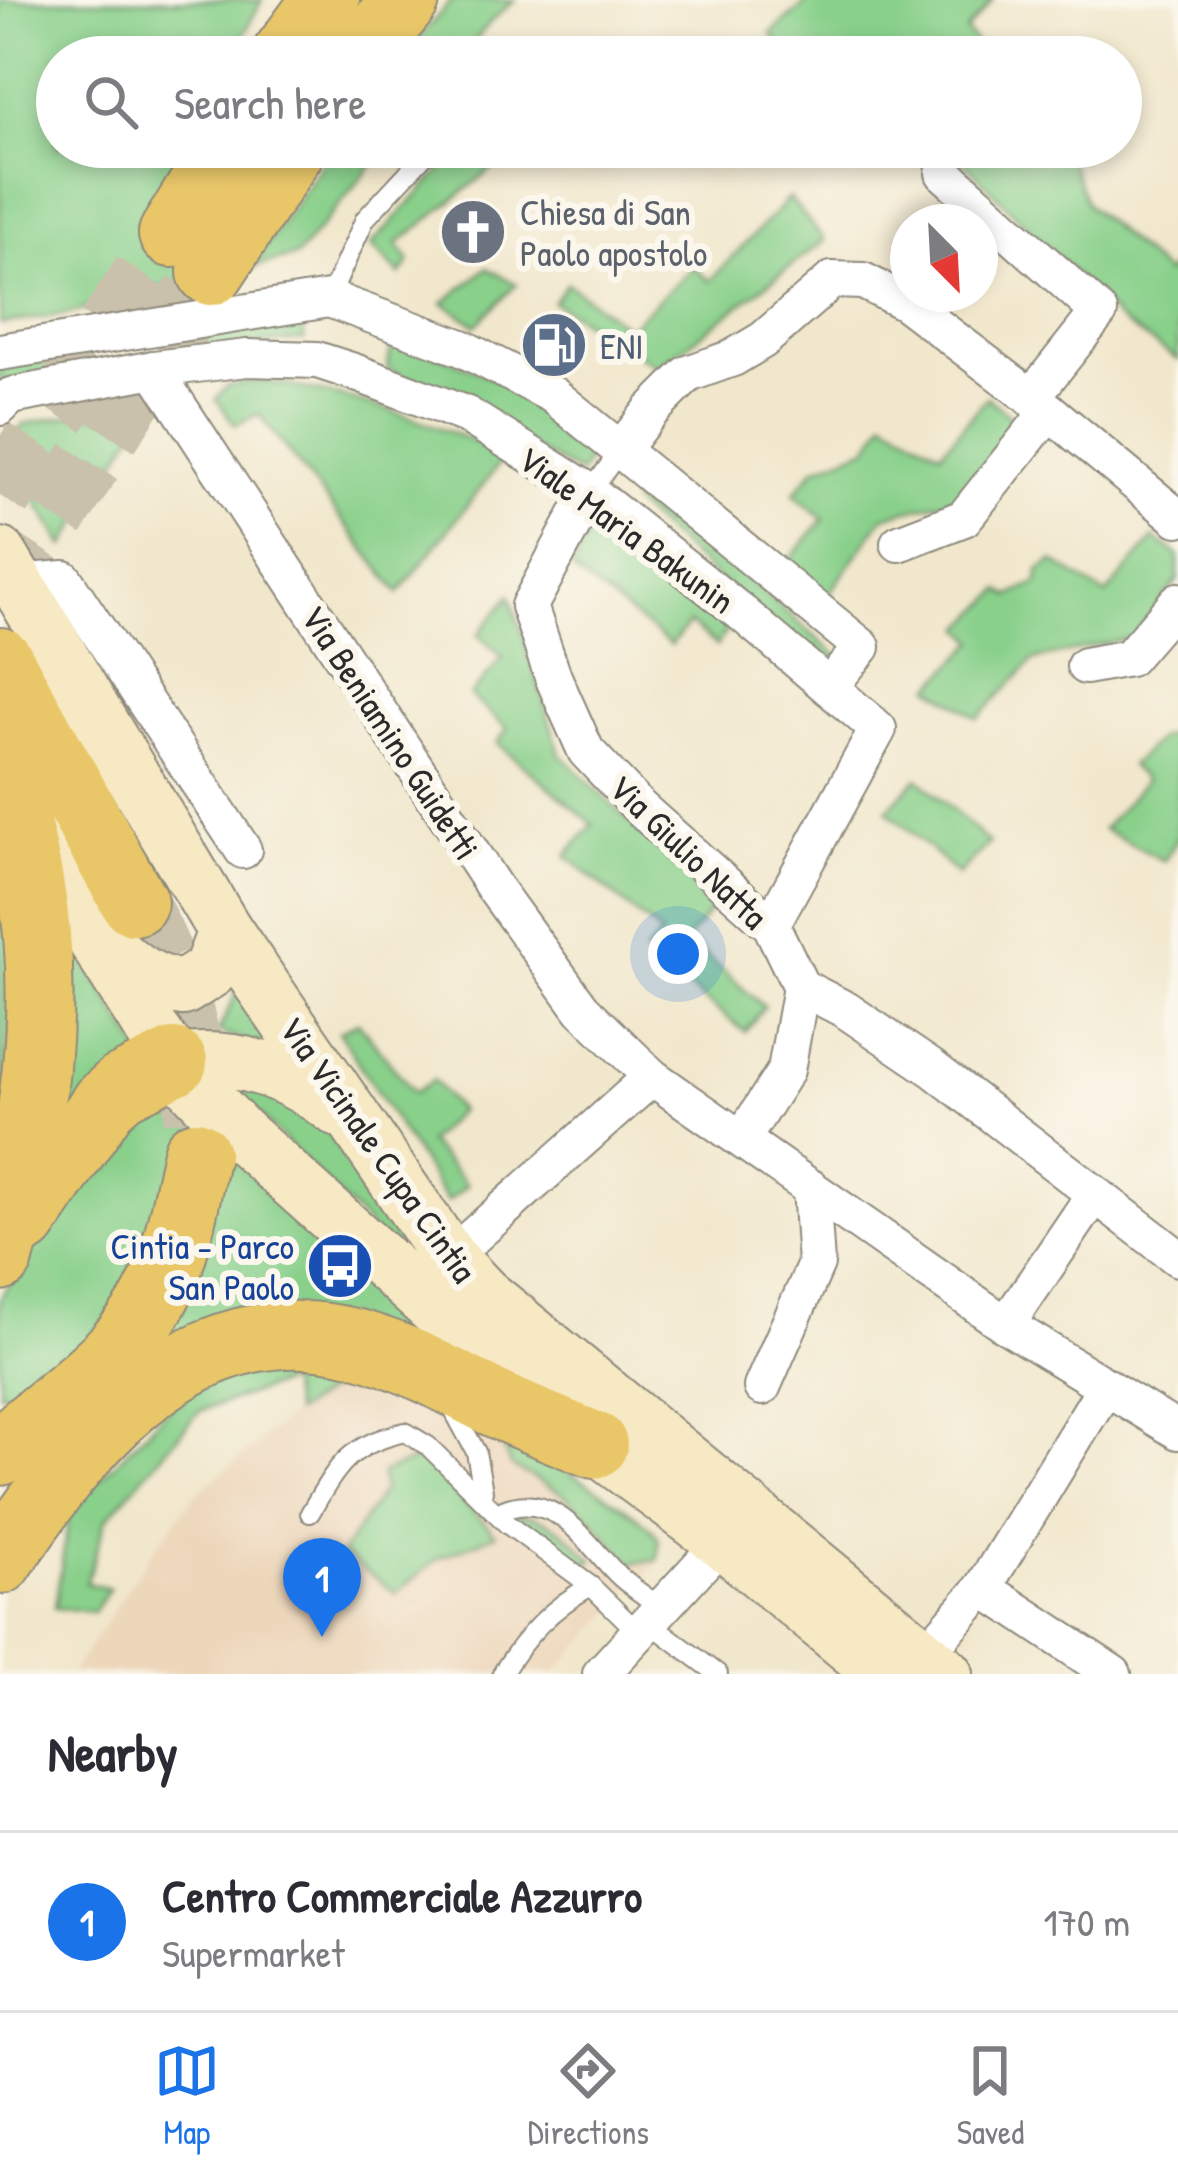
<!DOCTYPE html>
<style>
body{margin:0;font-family:"Patrick Hand",sans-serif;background:#f7f7f7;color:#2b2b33}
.compass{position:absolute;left:890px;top:204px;width:108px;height:108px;border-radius:50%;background:#fff;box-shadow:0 6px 18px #0003;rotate:156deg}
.you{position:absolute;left:678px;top:954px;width:42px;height:42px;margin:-30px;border:9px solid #fff;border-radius:50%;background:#1a73e8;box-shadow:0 0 0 18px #1a73e833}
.badge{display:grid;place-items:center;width:78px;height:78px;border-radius:50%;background:#1a73e8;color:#fff;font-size:39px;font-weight:700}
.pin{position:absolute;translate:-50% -99px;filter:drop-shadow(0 3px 6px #0008)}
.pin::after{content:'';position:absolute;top:63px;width:42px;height:36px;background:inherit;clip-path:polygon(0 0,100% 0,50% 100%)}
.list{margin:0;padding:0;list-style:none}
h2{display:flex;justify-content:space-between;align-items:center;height:156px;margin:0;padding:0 48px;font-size:51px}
h2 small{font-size:39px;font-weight:400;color:#7c7c81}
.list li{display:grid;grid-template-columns:78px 1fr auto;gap:36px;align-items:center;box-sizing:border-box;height:180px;padding:0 48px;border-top:3px solid #e1e1e2}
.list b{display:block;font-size:45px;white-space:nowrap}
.list p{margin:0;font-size:39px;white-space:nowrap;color:#7c7c81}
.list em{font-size:39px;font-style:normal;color:#7c7c81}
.icon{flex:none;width:66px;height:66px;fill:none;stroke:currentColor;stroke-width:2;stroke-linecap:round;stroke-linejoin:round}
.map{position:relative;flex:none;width:1178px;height:1674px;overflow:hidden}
.search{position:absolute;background:#fff;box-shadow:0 6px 18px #0003;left:36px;right:36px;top:36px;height:132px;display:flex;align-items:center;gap:30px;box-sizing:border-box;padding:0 42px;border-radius:66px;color:#7c7c81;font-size:45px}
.sheet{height:336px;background:#fff}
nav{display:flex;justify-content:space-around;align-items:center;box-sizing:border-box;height:168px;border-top:3px solid #e1e1e2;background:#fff;font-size:33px;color:#7c7c81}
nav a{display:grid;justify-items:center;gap:6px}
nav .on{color:#1a73e8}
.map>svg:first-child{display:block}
</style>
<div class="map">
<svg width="1178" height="1674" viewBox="0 0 1178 1674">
<rect width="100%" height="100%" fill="#fbf7ec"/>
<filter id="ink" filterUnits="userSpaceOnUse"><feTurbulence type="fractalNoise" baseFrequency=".00833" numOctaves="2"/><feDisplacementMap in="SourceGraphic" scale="24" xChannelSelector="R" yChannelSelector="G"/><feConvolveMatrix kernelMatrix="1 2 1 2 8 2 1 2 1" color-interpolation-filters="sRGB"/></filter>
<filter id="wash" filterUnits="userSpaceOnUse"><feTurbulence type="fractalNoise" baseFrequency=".004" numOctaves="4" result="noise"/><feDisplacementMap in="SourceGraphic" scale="48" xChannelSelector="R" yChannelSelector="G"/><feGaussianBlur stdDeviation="2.7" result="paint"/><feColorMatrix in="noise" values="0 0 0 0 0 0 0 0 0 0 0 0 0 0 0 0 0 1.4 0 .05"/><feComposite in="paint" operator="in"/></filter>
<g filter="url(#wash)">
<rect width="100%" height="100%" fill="#f1e7cc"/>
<path fill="#edd7bb" d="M379 1383 514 1447 654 1543 657 1563 554 1674H71L156 1546 196 1494 294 1413 330 1390Z"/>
<g fill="#89d08b" stroke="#5a7e5b" stroke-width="3">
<path d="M0 0H262L232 57H57V147H184L149 214 211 272 68 314 0 324Z"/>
<path d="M452 0H515L492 20 461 57H402Z"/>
<path d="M809 0H905L913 6 923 0H993L966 31 987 57H791L771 34Z"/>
<path d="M333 147H387L297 256 252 267Z"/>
<path d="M463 147H520L397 244 410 262 400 275 371 245Z"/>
<path d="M949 147H1059L1070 161 1087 205 1166 274 1178 258V360L1120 321Z"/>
<path d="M789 198 825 240 658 367 553 302 567 283 628 328 693 267 710 281Z"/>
<path d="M487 268 517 284 476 325 443 303Z"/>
<path d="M303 322 304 340 183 350 181 332Z"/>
<path d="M394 336 496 379 597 444 580 474 387 368Z"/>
<path d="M77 354 73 368 0 390V365Z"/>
<path d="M259 381C349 393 423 419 506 455L399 593 259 414 235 425 216 399 227 386Z"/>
<path d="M987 397 1022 426 966 496 884 516 823 603 787 563 824 519 794 494 815 468 868 447 885 420 941 452Z"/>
<path d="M84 413 138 426 64 547 6 450 23 424Z"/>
<path d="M640 496H650L839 657 825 674 632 503Z"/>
<path d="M588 533C623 535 698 602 730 625L717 646 689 623 671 645 572 570Z"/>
<path d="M1154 538 1178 555V580L1133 637 1034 660 978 718 931 687 976 641 963 628 1001 590 1010 596 1038 583 1039 571 1053 561 1106 595Z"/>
<path d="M510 595 560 754 715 905 687 939 764 1007 745 1032 645 953 661 934 566 856 593 824 497 743 508 729 470 696 503 657 478 635Z"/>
<path d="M1178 733V838L1164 861 1103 829 1146 780 1130 766 1160 737Z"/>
<path d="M918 778 989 843 958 875 887 810Z"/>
<path d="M0 852 15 953 0 1133Z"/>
<path d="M61 925 142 1052 56 1134Z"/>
<path d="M240 986 297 1060 218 1032Z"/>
<path d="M358 1022 414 1093 433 1080 459 1111 428 1142 467 1185 447 1202 339 1032Z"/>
<path d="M226 1081 281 1089 325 1127 405 1241 546 1370 389 1247Z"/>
<path d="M172 1088 448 1353 165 1360 158 1243 67 1375 0 1394V1298L107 1130Z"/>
<path d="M315 1359 379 1383 330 1390 294 1413 287 1382 199 1411 106 1520 86 1583 109 1589 93 1612 55 1608 70 1510 196 1380Z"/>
<path d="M497 1436C527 1448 649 1512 659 1541 659 1543 658 1557 658 1560L630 1563 597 1524 563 1494 511 1466Z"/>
<path d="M417 1459 443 1472 454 1493 496 1534 437 1559 396 1593 341 1554 383 1491 381 1474Z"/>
<path d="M508 1515C545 1511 570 1536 593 1560L582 1565 554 1541Z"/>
</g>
</g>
<g filter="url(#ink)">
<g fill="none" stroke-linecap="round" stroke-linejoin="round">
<g stroke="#c9c1ac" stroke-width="66" stroke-dasharray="66 33" stroke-linecap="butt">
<path d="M0 496 172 234"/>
<path d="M0 600 211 272"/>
<path d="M134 902C173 976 194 1035 197 1121"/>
</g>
<defs>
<g id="service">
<path d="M329 299 365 219 432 147"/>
<path d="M590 492 622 448"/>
<path d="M450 1404 476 1452 483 1491"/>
<path d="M503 1510C555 1489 586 1543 617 1574 630 1587 647 1597 662 1608"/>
<path d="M310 1513C338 1465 348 1445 405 1432L428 1446 507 1524 591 1586 639 1633"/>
<path d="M649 1622 718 1674"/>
<path d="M502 1674C525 1636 552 1607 591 1586"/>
</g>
<g id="minor">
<path d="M944 173 1099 312 1031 398"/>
<path d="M0 352 329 299 462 348 553 395 862 647 829 687"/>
<path d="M154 369 495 889 582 1009 652 1077 1006 1325 1178 1431"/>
<path d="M0 407 11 396 154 369 247 358 317 360 354 372 467 415 590 492 743 614 878 729 771 925"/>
<path d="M622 448 651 411 688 374 733 358 763 340 832 280 863 281 905 302 1049 411 1178 518"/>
<path d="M590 492 529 606 553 677 586 751 640 808 771 925 801 987 846 1010 933 1069 1178 1258"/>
<path d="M899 543 964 518 1049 411"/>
<path d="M17 583 64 579 243 850"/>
<path d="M1085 666 1129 658 1178 601"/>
<path d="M742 1139 786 1070 801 987"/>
<path d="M449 1258 652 1077"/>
<path d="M1006 1325 1095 1194"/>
<path d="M762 1387 816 1264 811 1188"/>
<path d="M983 1588 1113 1674"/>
<path d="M924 1655 983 1588 1106 1386"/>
<path d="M601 1674 723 1541"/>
</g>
<g id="secondary">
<path d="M0 555 225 931 449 1258 483 1294 946 1674"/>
<path d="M29 815 95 940 152 1030 192 1084 238 1132 469 1339 594 1445 723 1541 884 1674"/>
<path d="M108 945C128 968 152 983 183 988L210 971 225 931"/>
<path d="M174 1062C239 1054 287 1071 339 1110"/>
</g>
<g id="motorway">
<path d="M284 57 326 0"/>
<path d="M359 57 406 0"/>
<path d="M172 234 226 147"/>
<path d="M211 272 293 147"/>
<path d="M0 661 134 902"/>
<path d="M0 760C10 798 22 837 29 876 53 1004 33 1134 0 1258"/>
<path d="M24 1221 104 1103 121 1088 174 1062"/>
<path d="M0 1452C60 1396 139 1352 167 1271 181 1234 187 1192 196 1154"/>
<path d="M0 1561C82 1438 191 1299 357 1343 405 1356 448 1380 492 1402 525 1418 560 1431 594 1445"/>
</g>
</defs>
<use href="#service" stroke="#8e897c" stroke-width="22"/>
<use href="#minor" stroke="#8e897c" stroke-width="40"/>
<use href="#secondary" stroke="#8e897c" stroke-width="58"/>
<use href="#motorway" stroke="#8e897c" stroke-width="70"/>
<use href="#service" stroke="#fff" stroke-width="18"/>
<use href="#minor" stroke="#fff" stroke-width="36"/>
<use href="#secondary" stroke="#f6e9c3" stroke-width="54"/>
<use href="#motorway" stroke="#e9c769" stroke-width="66"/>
</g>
</g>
<defs>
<symbol id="church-disc" viewBox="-11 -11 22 22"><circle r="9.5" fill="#6b7280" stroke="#fbf7ec"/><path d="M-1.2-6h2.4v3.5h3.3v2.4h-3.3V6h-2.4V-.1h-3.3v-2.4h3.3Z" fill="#fff"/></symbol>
<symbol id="fuel-disc" viewBox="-11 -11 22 22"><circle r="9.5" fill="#5c6f8a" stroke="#fbf7ec"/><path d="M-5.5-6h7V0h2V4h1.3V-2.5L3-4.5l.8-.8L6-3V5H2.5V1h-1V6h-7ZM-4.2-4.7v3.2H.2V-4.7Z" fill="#fff"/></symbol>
<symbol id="bus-disc" viewBox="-11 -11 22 22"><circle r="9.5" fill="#1a4fb4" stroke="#fbf7ec"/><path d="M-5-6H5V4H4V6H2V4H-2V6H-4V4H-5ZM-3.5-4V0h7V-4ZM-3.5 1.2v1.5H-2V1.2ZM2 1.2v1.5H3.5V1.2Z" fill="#fff"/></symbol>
</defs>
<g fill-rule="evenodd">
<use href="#church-disc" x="435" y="194" width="76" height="76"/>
<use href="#fuel-disc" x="516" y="307" width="76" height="76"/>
<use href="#bus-disc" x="302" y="1228" width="76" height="76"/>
</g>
<g text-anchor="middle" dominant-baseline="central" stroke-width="12" stroke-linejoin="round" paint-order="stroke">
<g font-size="36" fill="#5b616d" stroke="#fbf7ec" text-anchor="start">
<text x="520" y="211">Chiesa di San<tspan x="520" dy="41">Paolo apostolo</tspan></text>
</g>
<g font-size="36" fill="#4e5e75" stroke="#fbf7ec" text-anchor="start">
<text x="600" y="345">ENI</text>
</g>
<g font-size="36" fill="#2b2b2b" stroke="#fbf7ec">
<text transform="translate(627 529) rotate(36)">Viale Maria Bakunin</text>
<text transform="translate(391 732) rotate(57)">Via Beniamino Guidetti</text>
<text transform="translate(689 851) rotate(44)">Via Giulio Natta</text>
<text transform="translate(379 1149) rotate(55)">Via Vicinale Cupa Cintia</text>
</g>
<g font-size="36" fill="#164399" stroke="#fbf7ec" text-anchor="end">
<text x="294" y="1245">Cintia - Parco<tspan x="294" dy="41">San Paolo</tspan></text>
</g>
</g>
</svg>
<svg class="compass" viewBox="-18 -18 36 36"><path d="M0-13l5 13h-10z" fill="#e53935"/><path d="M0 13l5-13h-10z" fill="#7c7c81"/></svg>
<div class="you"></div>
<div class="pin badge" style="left:322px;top:1637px">1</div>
<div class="search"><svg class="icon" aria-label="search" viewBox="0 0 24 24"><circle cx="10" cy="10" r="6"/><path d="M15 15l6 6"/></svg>Search here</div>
</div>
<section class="sheet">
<h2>Nearby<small></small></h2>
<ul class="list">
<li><span class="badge">1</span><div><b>Centro Commerciale Azzurro</b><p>Supermarket</p></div><em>170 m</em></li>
</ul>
</section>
<nav>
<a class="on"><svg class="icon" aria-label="map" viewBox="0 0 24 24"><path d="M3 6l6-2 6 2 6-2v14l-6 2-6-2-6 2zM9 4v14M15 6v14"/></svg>Map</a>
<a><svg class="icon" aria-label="directions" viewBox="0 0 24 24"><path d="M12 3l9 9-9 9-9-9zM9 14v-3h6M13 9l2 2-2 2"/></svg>Directions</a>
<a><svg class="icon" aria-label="saved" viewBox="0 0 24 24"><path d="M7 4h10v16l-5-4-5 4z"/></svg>Saved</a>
</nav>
